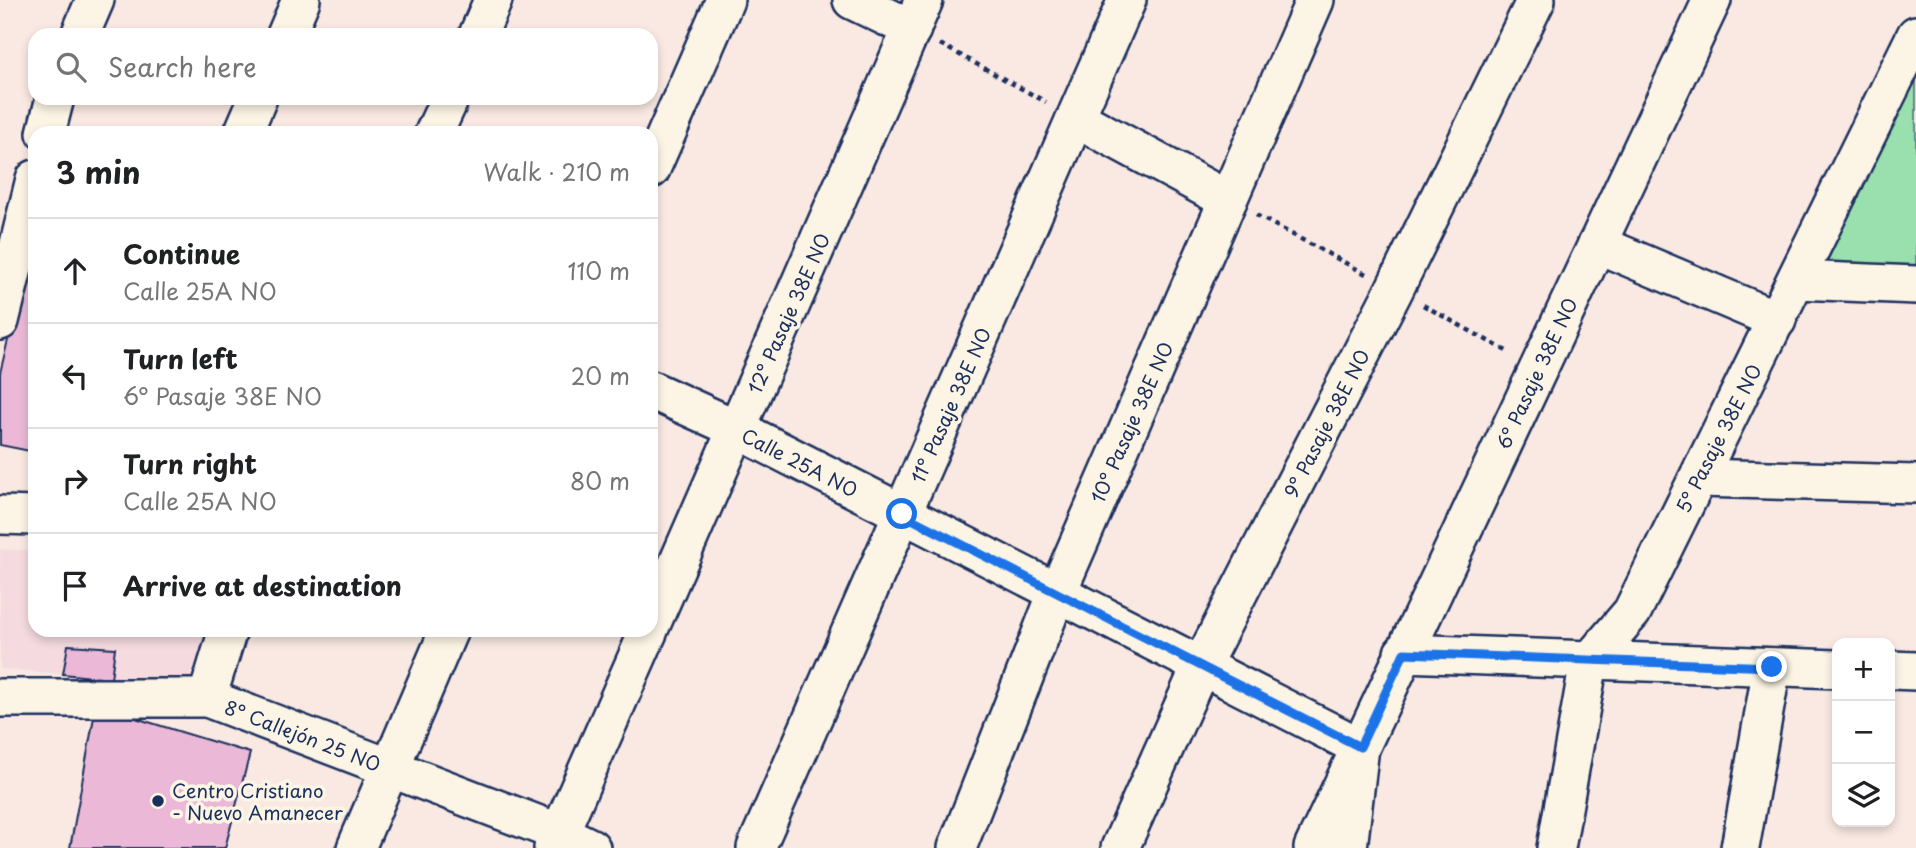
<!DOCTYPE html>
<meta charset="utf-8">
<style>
body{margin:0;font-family:"Playpen Sans",sans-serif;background:#f2f2f2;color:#202124}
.controls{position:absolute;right:21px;bottom:21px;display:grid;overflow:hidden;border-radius:14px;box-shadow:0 4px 10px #0003}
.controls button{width:63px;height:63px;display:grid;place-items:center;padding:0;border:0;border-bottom:2px solid #e0e0e0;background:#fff;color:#202124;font:35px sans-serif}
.stop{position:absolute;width:21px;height:21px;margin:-16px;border:5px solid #1a73e8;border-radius:50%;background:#fff}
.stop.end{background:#1a73e8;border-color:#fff;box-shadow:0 2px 7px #0008}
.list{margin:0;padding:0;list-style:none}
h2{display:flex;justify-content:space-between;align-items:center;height:91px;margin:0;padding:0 28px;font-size:30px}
h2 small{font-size:23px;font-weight:400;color:#757577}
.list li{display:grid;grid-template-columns:46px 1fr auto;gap:21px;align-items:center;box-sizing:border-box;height:105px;padding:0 28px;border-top:2px solid #e0e0e0}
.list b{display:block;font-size:26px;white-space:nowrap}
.list p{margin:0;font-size:23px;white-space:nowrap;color:#757577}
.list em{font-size:23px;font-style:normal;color:#757577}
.icon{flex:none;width:38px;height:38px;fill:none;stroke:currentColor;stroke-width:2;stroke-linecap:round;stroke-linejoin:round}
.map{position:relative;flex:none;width:1916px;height:848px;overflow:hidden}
.search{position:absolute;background:#fff;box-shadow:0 4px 10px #0003;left:28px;top:28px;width:630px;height:77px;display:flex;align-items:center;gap:18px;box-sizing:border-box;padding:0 24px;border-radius:21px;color:#757577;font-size:26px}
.panel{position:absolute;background:#fff;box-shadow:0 4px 10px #0003;left:28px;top:126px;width:630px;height:511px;border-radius:21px}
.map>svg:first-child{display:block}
</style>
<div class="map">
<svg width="1916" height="848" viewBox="0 0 1916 848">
<rect width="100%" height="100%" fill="#f9e9e2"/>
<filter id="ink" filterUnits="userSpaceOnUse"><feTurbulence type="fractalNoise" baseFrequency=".0143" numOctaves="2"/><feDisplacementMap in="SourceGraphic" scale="14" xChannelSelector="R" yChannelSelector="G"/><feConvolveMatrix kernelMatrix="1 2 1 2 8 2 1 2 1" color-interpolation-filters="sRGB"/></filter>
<g filter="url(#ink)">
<path fill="#f5dbdf" d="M0 549 35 551V630H208L187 684 112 679 115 648 67 644 63 674 0 669Z"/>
<path fill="#9ae0ae" stroke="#5a8886" stroke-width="2" d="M1900 80H1916V276L1814 271Z"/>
<g fill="#ebb9d7" stroke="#1b2f5e" stroke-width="2">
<path d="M35 228V452L0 445V373Z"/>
<path d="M68 645 115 648 111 679 63 674Z"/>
<path d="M96 706 250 753 225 848H70Z"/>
</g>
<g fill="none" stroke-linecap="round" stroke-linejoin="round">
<defs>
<g id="street">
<path d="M852 0 912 29"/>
<path d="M80 35 95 0"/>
<path d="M286 35 301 0"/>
<path d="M478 35 493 0"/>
<path d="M1076 118 1228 200"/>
<path d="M46 133 55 98"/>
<path d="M243 133 258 98"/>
<path d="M434 133 450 98"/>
<path d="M651 169 725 0"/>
<path d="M1597 244 1777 320"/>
<path d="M1797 280 1916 285"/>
<path d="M0 321 35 179"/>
<path d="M651 390 737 429 1360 747 1348 848"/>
<path d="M1699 478 1916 484"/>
<path d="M0 515 35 516"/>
<path d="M651 625 924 0"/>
<path d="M1403 653 1837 669"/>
<path d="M1890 670 1916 671"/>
<path d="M0 698H207L560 833 591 848"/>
<path d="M207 698 228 630"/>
<path d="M356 848 449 630"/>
<path d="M553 848 649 630"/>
<path d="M756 848 1127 0"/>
<path d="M957 848 1057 593 1315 0"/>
<path d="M1120 848 1201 666 1394 290 1536 0"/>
<path d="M1313 848 1712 0"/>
<path d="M1556 848 1589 662 1632 612 1916 35"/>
<path d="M1740 848 1772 667"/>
</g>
</defs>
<use href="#street" stroke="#1b2f5e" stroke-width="42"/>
<g stroke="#1b2f5e" stroke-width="4.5" stroke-dasharray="5 5" stroke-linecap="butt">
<path d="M940 44 1046 102"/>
<path d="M1256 215 1366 274"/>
<path d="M1423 305 1510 353"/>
</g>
<use href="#street" stroke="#fcf5e5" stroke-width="37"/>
</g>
</g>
<g fill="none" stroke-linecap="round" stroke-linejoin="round" filter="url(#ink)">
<path stroke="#1a73e8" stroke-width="9" d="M902 514 1360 747 1404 653 1772 667"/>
</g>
<circle fill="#1b2f5e" stroke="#fcf5e5" stroke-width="2.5" cx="158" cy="801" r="7"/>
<g text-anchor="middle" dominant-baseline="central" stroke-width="7" stroke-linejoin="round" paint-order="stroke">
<g font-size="19" fill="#1b2f5e" stroke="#fcf5e5">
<text transform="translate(788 313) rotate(-66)">12° Pasaje 38E NO</text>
<text transform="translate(1536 373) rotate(-65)">6° Pasaje 38E NO</text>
<text transform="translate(950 405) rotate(-66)">11° Pasaje 38E NO</text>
<text transform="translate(1131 422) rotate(-66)">10° Pasaje 38E NO</text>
<text transform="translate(1326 423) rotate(-63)">9° Pasaje 38E NO</text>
<text transform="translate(1718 438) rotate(-63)">5° Pasaje 38E NO</text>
<text transform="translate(800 462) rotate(27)">Calle 25A NO</text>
<text transform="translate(303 735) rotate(21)">8° Callejón 25 NO</text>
</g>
<g font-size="19" fill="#1b2f5e" stroke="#fcf5e5" text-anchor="start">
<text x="172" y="790">Centro Cristiano<tspan x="172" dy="22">- Nuevo Amanecer</tspan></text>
</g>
</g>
</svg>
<div class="controls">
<button>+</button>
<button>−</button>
<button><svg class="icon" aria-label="layers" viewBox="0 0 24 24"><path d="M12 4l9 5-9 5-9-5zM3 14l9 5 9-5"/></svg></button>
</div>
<div class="stop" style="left:902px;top:514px"></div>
<div class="stop end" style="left:1772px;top:667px"></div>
<div class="search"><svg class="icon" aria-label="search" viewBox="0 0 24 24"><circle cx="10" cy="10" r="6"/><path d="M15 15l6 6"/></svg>Search here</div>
<section class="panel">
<h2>3 min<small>Walk · 210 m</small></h2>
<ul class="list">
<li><svg class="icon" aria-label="ahead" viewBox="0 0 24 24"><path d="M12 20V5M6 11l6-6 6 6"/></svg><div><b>Continue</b><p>Calle 25A NO</p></div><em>110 m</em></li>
<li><svg class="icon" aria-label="left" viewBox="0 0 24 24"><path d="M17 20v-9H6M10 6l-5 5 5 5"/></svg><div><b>Turn left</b><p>6° Pasaje 38E NO</p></div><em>20 m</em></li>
<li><svg class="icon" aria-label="right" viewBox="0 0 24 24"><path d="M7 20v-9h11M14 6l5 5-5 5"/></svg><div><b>Turn right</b><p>Calle 25A NO</p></div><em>80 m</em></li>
<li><svg class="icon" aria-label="arrive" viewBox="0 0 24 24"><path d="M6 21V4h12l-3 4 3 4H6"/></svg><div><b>Arrive at destination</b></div></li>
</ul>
</section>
</div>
